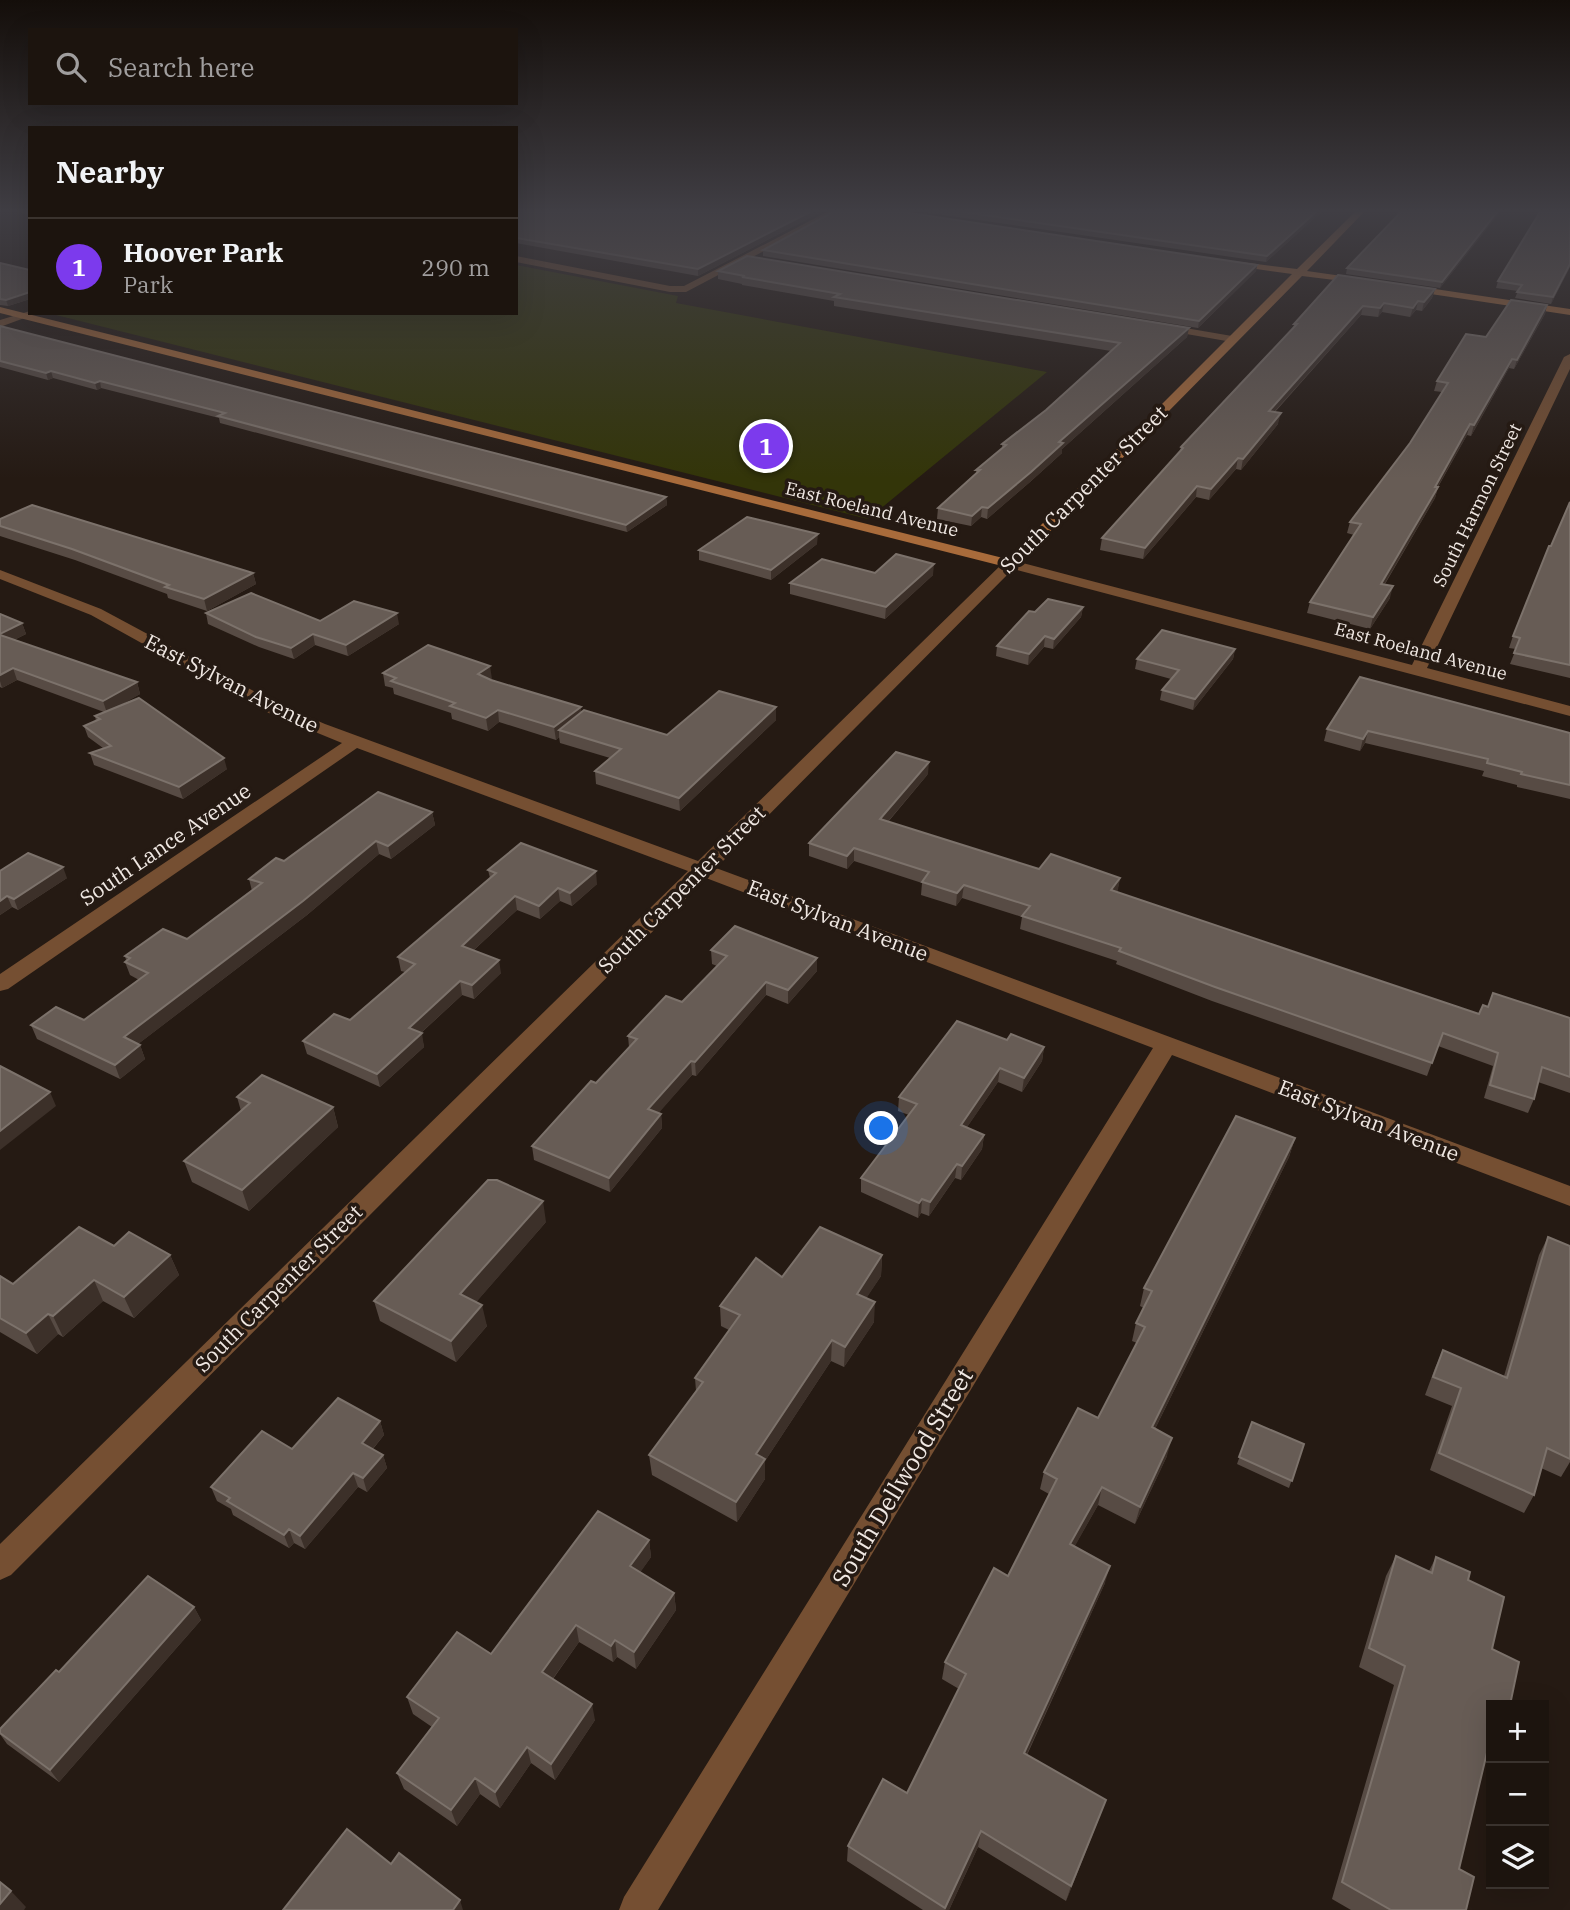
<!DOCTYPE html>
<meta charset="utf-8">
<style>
body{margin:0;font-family:"IBM Plex Serif",serif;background:#251d17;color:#f1f3f6}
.controls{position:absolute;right:21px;bottom:21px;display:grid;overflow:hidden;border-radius:0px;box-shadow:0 7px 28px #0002}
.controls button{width:63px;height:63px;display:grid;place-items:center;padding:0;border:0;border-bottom:2px solid #3a332e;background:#1c140e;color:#f1f3f6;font:35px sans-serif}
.you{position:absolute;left:882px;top:1129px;width:24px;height:24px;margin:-18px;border:5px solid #fff;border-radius:50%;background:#1a73e8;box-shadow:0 0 0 10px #1a73e833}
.badge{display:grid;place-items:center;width:46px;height:46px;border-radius:50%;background:#7c3aed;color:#fff;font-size:23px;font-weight:700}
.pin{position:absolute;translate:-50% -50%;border:4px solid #fff;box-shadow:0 2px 7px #0006}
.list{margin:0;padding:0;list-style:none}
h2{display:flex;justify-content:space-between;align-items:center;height:91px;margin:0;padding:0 28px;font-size:30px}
h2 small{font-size:23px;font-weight:400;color:#a09e9e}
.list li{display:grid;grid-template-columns:46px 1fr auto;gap:21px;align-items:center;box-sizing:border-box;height:98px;padding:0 28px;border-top:2px solid #3a332e}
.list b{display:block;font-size:26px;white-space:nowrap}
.list p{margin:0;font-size:23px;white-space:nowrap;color:#a09e9e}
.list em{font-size:23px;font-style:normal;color:#a09e9e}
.icon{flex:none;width:38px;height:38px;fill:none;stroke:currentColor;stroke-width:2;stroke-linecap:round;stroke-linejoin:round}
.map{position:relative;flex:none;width:1570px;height:1910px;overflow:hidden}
.search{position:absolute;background:#1c140e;box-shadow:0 7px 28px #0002;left:28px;top:28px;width:490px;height:77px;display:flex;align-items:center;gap:18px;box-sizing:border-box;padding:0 24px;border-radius:0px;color:#a09e9e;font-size:26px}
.panel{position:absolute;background:#1c140e;box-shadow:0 7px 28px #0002;left:28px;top:126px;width:490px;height:189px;border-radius:0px}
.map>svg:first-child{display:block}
</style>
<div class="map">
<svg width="1570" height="1910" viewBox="0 0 1570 1910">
<rect width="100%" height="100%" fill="#251a13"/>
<path fill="#333509" d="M516 265 678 296 676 303 1047 372 868 519 52 314 516 313Z"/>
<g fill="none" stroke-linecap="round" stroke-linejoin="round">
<g fill="#754f32" fill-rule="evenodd">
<path d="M827 212H838L686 292H670L516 262V256L670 286H684Z"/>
<path d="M30 311V313H38L0 327V320Z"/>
<path d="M1162 324 1232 336 1237 339 1232 342 1158 329 1157 327Z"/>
<path d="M1570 354V369L1427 668 1570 706V716L1013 569 716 868 1570 1186V1206L1172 1055 658 1910H619L624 1897 1153 1048 706 878 11 1575 0 1580V1544L688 871 357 748 8 989 0 991V974L342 743 264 711 91 615 0 579V570L101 609 276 703 325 724 698 861 1005 561H1015L1412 665 1564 357Z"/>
</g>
<g fill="#a86b3b" fill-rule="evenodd">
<path d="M1355 212H1364L1307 271 1363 279 1367 280V284L1302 276 1015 567 1010 568 0 313V307L1007 559 1292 274 1228 265 1225 264V260L1297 269Z"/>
<path d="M1408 285 1570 309V315L1404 290V286Z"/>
</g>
</g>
<g fill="#574b44">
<path d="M17 212H30V214Z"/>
<path d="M516 212H821L698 276 516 243Z"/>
<path d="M923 212H1321L1266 262Z"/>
<path d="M1398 212H1500L1440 288 1346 274 1347 268 1397 216Z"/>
<path d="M763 250 1257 265 1256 271 1198 328 763 256Z"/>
<path d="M0 263 30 270V299L8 306 0 305Z"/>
<path d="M1570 267 1551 304 1515 298 1518 291 1496 288 1498 281Z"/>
<path d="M718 271 1189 328 1187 337 1062 449V453L1030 482 987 519 981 517 971 526 937 519 938 508 976 474V470L1002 448V444L1046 410 1111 351 834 306V301L742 285V284L718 279Z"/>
<path d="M1338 275 1435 289 1432 298 1422 311 1416 310 1410 317 1382 312 1378 317 1361 315 1275 412 1278 424 1241 470 1236 469 1209 500 1196 497 1143 559 1100 550 1102 538 1180 451 1181 447 1293 329 1294 324Z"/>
<path d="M1547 305 1545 314 1514 369 1509 368 1471 436 1467 435 1438 487 1435 498 1385 584 1390 598 1370 629 1307 613 1310 602 1354 535 1347 533 1350 522 1410 443 1442 392 1434 391 1437 381 1486 337Z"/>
<path d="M0 326 666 497 667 505 627 532 220 423 219 418 101 388 97 390 53 378 48 380 0 367Z"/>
<path d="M1570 502V678L1510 664 1516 649 1509 648 1513 636Z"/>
<path d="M0 519 253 573 256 584 207 611 168 598 167 594 75 560 0 536Z"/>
<path d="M817 544 771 580 699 560V550Z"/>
<path d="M875 573 933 575 885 619 790 594V583Z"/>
<path d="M1083 607 1081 617 1053 649 1044 647 1028 665 996 656 997 646 1035 612Z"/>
<path d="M206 613 320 621 399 624 348 656 315 645 294 659 259 647 208 624Z"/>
<path d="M0 614 22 623 26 634 14 640 137 682 140 694 120 705 227 769 183 799 94 765 90 753 103 748 88 737 84 726 96 721 95 716 104 712 17 680 2 688 0 687Z"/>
<path d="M1235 649 1233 659 1193 710 1160 700 1162 690 1171 679 1135 669 1137 659Z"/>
<path d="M383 673 492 679 491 680 581 707V712L667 735 776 707V720L680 811 596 784 595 771 610 758 560 743 559 737 556 740 499 722 488 731 452 719 451 713 394 694 393 688 385 686Z"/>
<path d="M1327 729 1570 733V799L1517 787V785L1482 776 1484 771 1365 743 1360 751 1324 741Z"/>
<path d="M928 774 888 822 1039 869 1120 878 1117 892 1479 1014 1487 1007 1570 1018V1093L1538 1082 1534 1099 1528 1113 1484 1098 1493 1066 1438 1046 1427 1076 1212 1001 1116 964 1117 961 1020 929 1022 917 962 898 956 906 921 895 922 883 854 861 847 869 809 856V843Z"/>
<path d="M432 812 435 825 391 859 379 854 307 915 138 1044 140 1045 145 1059 120 1079 37 1039 31 1025 84 1020 139 980 130 975 125 962 126 960 125 956 187 939 252 891 249 879 284 861Z"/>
<path d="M488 870 597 884 572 906 560 901 540 919 517 910 474 950 501 973 474 999 462 995 421 1033 424 1047 380 1087 307 1054 303 1041 350 1020 405 972 401 971 398 957 490 878Z"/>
<path d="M0 871 67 878 18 910 12 907 0 915Z"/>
<path d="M711 950 817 971 788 1004 766 995 696 1076 692 1075 658 1113 661 1114 662 1128 610 1192 534 1160 532 1146 596 1083 629 1047 628 1036 682 1002 717 966 712 964Z"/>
<path d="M1007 1040 1044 1047 1042 1061 1022 1092 998 1082 967 1127 984 1135 982 1149 961 1180 955 1178 929 1216 921 1213 918 1218 861 1192V1178L909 1115 898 1111 899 1097Z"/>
<path d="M237 1097 333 1107 338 1127 249 1211 192 1182 184 1161 241 1111Z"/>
<path d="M1295 1138 1289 1157 1155 1429 1167 1456 1135 1524 1098 1505 1074 1547 1105 1583 1027 1755 1100 1816 1066 1901 978 1847 949 1910H923L847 1861 848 1846 907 1793 959 1689 942 1679 945 1662 1008 1576 1049 1494 1040 1489 1044 1472 1098 1418 1137 1343 1132 1341 1136 1323 1144 1308 1140 1306 1144 1288Z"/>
<path d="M546 1222 476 1302 487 1326 456 1362 380 1321 374 1301Z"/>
<path d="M1548 1237 1570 1246V1462L1561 1477 1541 1468 1534 1495 1524 1513 1430 1470 1452 1406 1425 1395 1435 1368 1443 1350 1504 1376 1539 1255Z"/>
<path d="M114 1246 170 1255 179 1275 134 1318 103 1301 63 1337 58 1334 37 1354 0 1332V1276L13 1284Z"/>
<path d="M882 1255 881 1276 866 1298 874 1322 844 1367 831 1361 765 1461V1479L737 1522 652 1475 649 1455 696 1391 695 1378 729 1330 721 1326 720 1306 782 1277Z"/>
<path d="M380 1421 384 1435 373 1449 383 1455 387 1468 367 1492 358 1487 305 1549 294 1543 289 1548 233 1515 231 1509 217 1501 211 1487 292 1449Z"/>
<path d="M1252 1422 1304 1444 1289 1488 1237 1464Z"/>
<path d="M649 1540 651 1557 640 1572 674 1593 676 1610 636 1669 617 1657 613 1662 579 1642 553 1679 595 1720 555 1780 531 1763 500 1808 480 1794 457 1826 404 1789 397 1773 432 1727 413 1714 407 1697 491 1654Z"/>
<path d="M1396 1556 1429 1571 1436 1557 1468 1580 1492 1649 1491 1705 1459 1869 1466 1910H1351L1332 1899 1394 1685 1359 1667 1386 1576Z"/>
<path d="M194 1607 201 1620 59 1782 7 1744 0 1734V1729L59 1672Z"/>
</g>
<g fill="#3c3029">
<path d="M810 212H821L698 276V269Z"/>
<path d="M1316 212H1321L1266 262 1267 256Z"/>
<path d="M1497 212H1500L1440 288 1442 282Z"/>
<path d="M1570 264V267L1551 304 1553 297Z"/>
<path d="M1257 265 1256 271 1198 328 1199 321Z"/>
<path d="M1435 289 1432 298 1422 311 1424 302Z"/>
<path d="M30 292V299L8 306 6 300Z"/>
<path d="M1418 301 1416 310 1410 317 1413 308Z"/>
<path d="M1384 303 1382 312 1378 317 1380 308Z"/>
<path d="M1547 305 1545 314 1514 369 1517 360Z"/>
<path d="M1363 306 1361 315 1266 421 1269 411Z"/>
<path d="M1189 328 1187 337 1062 449V453L1030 482 987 519 988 508 1059 442Z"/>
<path d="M1512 359 1509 368 1471 436 1474 425Z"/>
<path d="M51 371 53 378 48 380 46 373Z"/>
<path d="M100 381 101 388 97 390 95 383Z"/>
<path d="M1281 413 1278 424 1241 470 1243 459Z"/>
<path d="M1470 424 1467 435 1432 497 1435 487Z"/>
<path d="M1238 458 1236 469 1209 500 1211 489Z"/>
<path d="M1197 486 1196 497 1143 559 1145 548Z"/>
<path d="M1438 487 1435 498 1378 595 1381 584Z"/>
<path d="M666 497 667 505 627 532 626 525Z"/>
<path d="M982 507 981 517 971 526 972 516Z"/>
<path d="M818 534 817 544 771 580V570Z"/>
<path d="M934 564 933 575 885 619 886 607Z"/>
<path d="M253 573 256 584 207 611 204 599Z"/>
<path d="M1393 586 1390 598 1370 629 1373 617Z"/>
<path d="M1083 607 1081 617 1053 649 1054 639Z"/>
<path d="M397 613 399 624 348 656 346 645Z"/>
<path d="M22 623 26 634 2 646 0 639V634Z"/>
<path d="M313 634 315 645 294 659 291 648Z"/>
<path d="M1045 636 1044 647 1028 665 1029 654Z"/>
<path d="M1235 649 1233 659 1193 710 1195 699Z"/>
<path d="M490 666 492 679 480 687 478 674Z"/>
<path d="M13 668 17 680 2 688 0 681V675Z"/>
<path d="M137 682 140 694 107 713 103 701Z"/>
<path d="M581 707 582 719 559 730V737L556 740 554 727Z"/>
<path d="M776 707V720L680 811 679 798Z"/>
<path d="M498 710 499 722 488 731 486 718Z"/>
<path d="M1368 731 1365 743 1360 751 1363 739Z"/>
<path d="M224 758 227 769 183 799 179 787Z"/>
<path d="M929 762 928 774 879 832 880 819Z"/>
<path d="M432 812 435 825 391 859 388 846Z"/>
<path d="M376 841 379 854 307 915 129 1051 124 1037Z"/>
<path d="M854 848V861L847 869V856Z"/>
<path d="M63 867 67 878 18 910 14 899Z"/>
<path d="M596 871 597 884 572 906 570 893Z"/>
<path d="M1120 878 1118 890 1109 903 1111 890Z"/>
<path d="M964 885 962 898 956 906 957 893Z"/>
<path d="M558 888 560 901 540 919 539 906Z"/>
<path d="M7 896 12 907 0 915V901Z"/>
<path d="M515 896 517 910 464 959 462 946Z"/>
<path d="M817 958V971L788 1004V990Z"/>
<path d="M499 960 501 973 474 999 472 985Z"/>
<path d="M460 981 462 995 412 1041 409 1028Z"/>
<path d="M766 982V995L696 1076 695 1062Z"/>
<path d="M422 1033 424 1047 380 1087 377 1074Z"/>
<path d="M140 1045 145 1059 120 1079 115 1065Z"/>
<path d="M1044 1047 1042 1061 1022 1092 1024 1078Z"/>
<path d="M691 1061 692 1075 650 1123 648 1109Z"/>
<path d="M1000 1068 998 1082 959 1139 961 1125Z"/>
<path d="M50 1092 56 1106 0 1150V1131Z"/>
<path d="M333 1107 338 1127 249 1211 242 1190Z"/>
<path d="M661 1114 662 1128 610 1192 609 1178Z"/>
<path d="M984 1135 982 1149 961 1180 962 1166Z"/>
<path d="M1295 1138 1289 1157 1147 1445 1152 1427Z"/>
<path d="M957 1164 955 1178 929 1216 930 1202Z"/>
<path d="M922 1199 921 1213 918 1218 919 1203Z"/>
<path d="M543 1201 546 1222 465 1315 460 1294Z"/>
<path d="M170 1255 179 1275 134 1318 124 1297Z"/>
<path d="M882 1255 881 1276 856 1314 857 1294Z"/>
<path d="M94 1280 103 1301 63 1337 53 1316Z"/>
<path d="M875 1302 874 1322 844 1367 845 1347Z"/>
<path d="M482 1305 487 1326 456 1362 451 1341Z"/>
<path d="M48 1314 58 1334 37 1354 26 1333Z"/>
<path d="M832 1340 831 1361 765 1461V1479L737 1522 736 1502 756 1454Z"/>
<path d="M380 1421 384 1435 366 1457 362 1443Z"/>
<path d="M1172 1438 1167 1456 1135 1524 1140 1507Z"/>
<path d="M383 1455 387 1468 367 1492 363 1478Z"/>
<path d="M353 1473 358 1487 305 1549 300 1536Z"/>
<path d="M1102 1487 1098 1505 1066 1562 1070 1544Z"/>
<path d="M289 1529 294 1543 289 1548 284 1535Z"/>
<path d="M649 1540 651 1557 633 1583 630 1566Z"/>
<path d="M1110 1566 1105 1583 1020 1769 1024 1753Z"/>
<path d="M674 1593 676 1610 636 1669 634 1652Z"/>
<path d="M194 1607 201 1620 59 1782 50 1770Z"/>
<path d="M576 1625 579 1642 546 1688 542 1672Z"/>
<path d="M615 1640 617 1657 613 1662 611 1646Z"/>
<path d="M592 1704 595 1720 555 1780 551 1764Z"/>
<path d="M527 1747 531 1763 500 1808 495 1792Z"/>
<path d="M475 1778 480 1794 457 1826 451 1810Z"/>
<path d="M1106 1800 1100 1816 1066 1901 1071 1886Z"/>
<path d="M981 1831 978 1847 949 1910H945Z"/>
<path d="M11 1891 26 1907 24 1910H0V1904Z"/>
<path d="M460 1900 463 1910H453Z"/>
</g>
<g fill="#675c55" stroke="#7c726b" stroke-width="2">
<path d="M516 212H810L698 269 516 238Z"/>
<path d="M833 212H903L1257 265 1199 321 763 250Z"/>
<path d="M963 212H1316L1267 256Z"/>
<path d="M1401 212H1497L1442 282 1347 268Z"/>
<path d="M1540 212H1570V264L1553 297 1517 292 1522 285 1498 281Z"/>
<path d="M747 256 1189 328 1059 442 1063 443 1031 472 988 508 982 507 972 516 938 508 980 470H976L1006 445 1002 444 1046 410 1120 343 834 297 840 294 742 277 745 276 718 271Z"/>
<path d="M0 263 30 270V292L6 300 0 299Z"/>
<path d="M1338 275 1435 289 1424 302 1418 301 1413 308 1384 303 1380 308 1363 306 1269 411 1281 413 1243 459 1238 458 1211 489 1197 486 1145 548 1102 538 1183 448 1181 447 1297 324H1294Z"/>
<path d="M1511 300 1547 305 1517 360 1512 359 1474 425 1470 424 1435 487H1438L1381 584 1393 586 1373 617 1310 602 1361 524 1350 522 1410 443 1448 383 1437 381 1466 334 1486 337Z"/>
<path d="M0 326 666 497 626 525 218 416 225 413 100 381 95 383 51 371 46 373 0 361Z"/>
<path d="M1570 502V665L1514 653 1520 638 1513 636 1549 546H1551Z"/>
<path d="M32 505 253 573 204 599 165 587 169 585 72 549 0 526V519Z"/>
<path d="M747 517 818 534 771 570 699 550Z"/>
<path d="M896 554 934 564 886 607 790 583 822 559 875 573Z"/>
<path d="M251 593 320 621 354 601 397 613 346 645 313 634 291 648 256 637 206 613Z"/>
<path d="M1048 599 1083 607 1054 639 1045 636 1029 654 997 646 1029 611 1035 612Z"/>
<path d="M0 614 22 623 0 634Z"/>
<path d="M1162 630 1235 649 1195 699 1162 690 1179 670 1137 659Z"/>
<path d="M0 635 137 682 103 701 13 668 0 675Z"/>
<path d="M428 645 490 666 478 674 491 680 581 707 554 727 498 710 486 718 450 706 455 703 391 681 396 678 383 673Z"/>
<path d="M1360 677 1570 733V785L1521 774 1522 772 1487 763 1488 759 1368 731 1363 739 1327 729Z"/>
<path d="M719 691 776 707 679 798 595 771 621 749 559 730 584 710 667 735Z"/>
<path d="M139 698 224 758 179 787 90 753 111 746 84 726 100 719 95 716Z"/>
<path d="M896 752 929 762 880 819 1039 869 1051 854 1120 878 1111 890 1479 1014 1483 1005 1488 1007 1493 993 1570 1018V1077L1542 1067 1534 1099 1490 1085 1498 1053 1443 1033 1432 1063 1215 987 1119 951 1121 948 1022 916 1030 906 964 885 957 893 922 882 929 872 854 848 847 856 809 843Z"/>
<path d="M378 792 432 812 388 846 376 841 303 901 124 1037 140 1045 115 1065 31 1025 56 1007 84 1020 148 973 125 962 130 958 125 956 163 929 187 939 262 883 249 879 276 858 284 861Z"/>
<path d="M521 843 596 871 570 893 558 888 539 906 515 896 462 946 499 960 472 985 460 981 409 1028 422 1033 377 1074 303 1041 334 1014 350 1020 415 964 398 957 496 873 488 870Z"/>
<path d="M28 853 63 867 14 899 7 896 0 901V871Z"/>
<path d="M735 926 817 958 788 990 766 982 695 1062 691 1061 648 1109 661 1114 609 1178 532 1146 591 1081 596 1083 637 1039 628 1036 666 996 682 1002 727 956 711 950Z"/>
<path d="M957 1021 1007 1040 1011 1034 1044 1047 1024 1078 1000 1068 961 1125 984 1135 962 1166 957 1164 930 1202 922 1199 919 1203 861 1178 917 1104 899 1097Z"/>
<path d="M0 1066 50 1092 0 1131Z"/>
<path d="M262 1075 333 1107 242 1190 184 1161 250 1103 237 1097Z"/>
<path d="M1236 1116 1295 1138 1152 1427 1172 1438 1140 1507 1102 1487 1070 1544 1110 1566 1024 1753 1106 1800 1071 1886 981 1831 945 1908 848 1846 883 1779 907 1793 966 1674 945 1662 994 1568 1008 1576 1057 1479 1044 1472 1078 1408 1098 1418 1145 1327 1136 1323 1152 1291 1144 1288Z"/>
<path d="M488 1180H497L543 1201 460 1294 482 1305 451 1341 374 1301Z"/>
<path d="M79 1227 114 1246 129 1232 170 1255 124 1297 94 1280 53 1316 48 1314 26 1333 0 1318V1276L13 1284Z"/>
<path d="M820 1227 882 1255 857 1294 875 1302 845 1347 832 1340 756 1454 765 1459 736 1502 649 1455 703 1382 695 1378 740 1315 720 1306 756 1258 782 1277Z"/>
<path d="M1548 1237 1570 1246V1459L1547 1448 1534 1495 1439 1453 1461 1388 1433 1377 1443 1350 1507 1378Z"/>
<path d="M338 1398 380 1421 362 1443 383 1455 363 1478 353 1473 300 1536 289 1529 284 1535 227 1501 230 1498 211 1487 262 1431 292 1449Z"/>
<path d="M1252 1422 1304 1444 1292 1481 1239 1457Z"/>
<path d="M598 1511 649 1540 630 1566 674 1593 634 1652 615 1640 611 1646 576 1625 542 1672 592 1704 551 1764 527 1747 495 1792 475 1778 451 1810 397 1773 439 1718 407 1697 457 1632 491 1654Z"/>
<path d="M1396 1556 1432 1573 1436 1557 1470 1572 1468 1580 1504 1597 1492 1649 1519 1662 1510 1705H1491V1736L1459 1869 1474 1877 1466 1910H1391L1342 1882 1405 1666 1369 1648Z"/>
<path d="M148 1576 194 1607 50 1770 0 1733V1729L56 1670 59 1672Z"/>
<path d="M347 1829 391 1864 399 1853 460 1900 453 1910H283Z"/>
<path d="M0 1882 11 1891 0 1904Z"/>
</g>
<linearGradient id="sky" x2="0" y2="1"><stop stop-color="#140e0a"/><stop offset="0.44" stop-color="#403e44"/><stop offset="1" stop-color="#403e44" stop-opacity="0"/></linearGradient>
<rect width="1570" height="479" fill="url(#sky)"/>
<g text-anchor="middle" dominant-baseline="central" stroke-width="7" stroke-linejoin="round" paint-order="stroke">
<g font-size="18" fill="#f0e8e3" stroke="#251a13">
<text transform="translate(1477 505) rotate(-64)">South Harmon Street</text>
<text transform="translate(872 509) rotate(14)">East Roeland Avenue</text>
<text transform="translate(1421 651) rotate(15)">East Roeland Avenue</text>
</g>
<g font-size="21" fill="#f0e8e3" stroke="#251a13">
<text transform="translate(1083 489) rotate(-45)">South Carpenter Street</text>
<text transform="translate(232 683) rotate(27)">East Sylvan Avenue</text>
<text transform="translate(165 844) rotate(-34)">South Lance Avenue</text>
<text transform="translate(681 889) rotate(-45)">South Carpenter Street</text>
<text transform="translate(838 920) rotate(21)">East Sylvan Avenue</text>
<text transform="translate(1369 1120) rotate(21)">East Sylvan Avenue</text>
<text transform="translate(278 1288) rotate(-45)">South Carpenter Street</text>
</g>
<g font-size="24" fill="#f0e8e3" stroke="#251a13">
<text transform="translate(902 1477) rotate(-59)">South Dellwood Street</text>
</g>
</g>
</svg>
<div class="controls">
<button>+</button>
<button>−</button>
<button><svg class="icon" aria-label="layers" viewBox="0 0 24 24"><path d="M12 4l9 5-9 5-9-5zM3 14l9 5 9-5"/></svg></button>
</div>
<div class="you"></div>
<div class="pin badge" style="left:766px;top:446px">1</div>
<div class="search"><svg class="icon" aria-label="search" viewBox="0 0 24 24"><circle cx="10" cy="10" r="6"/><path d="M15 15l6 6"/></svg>Search here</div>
<section class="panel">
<h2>Nearby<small></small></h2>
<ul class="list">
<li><span class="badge">1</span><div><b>Hoover Park</b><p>Park</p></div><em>290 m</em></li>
</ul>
</section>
</div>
